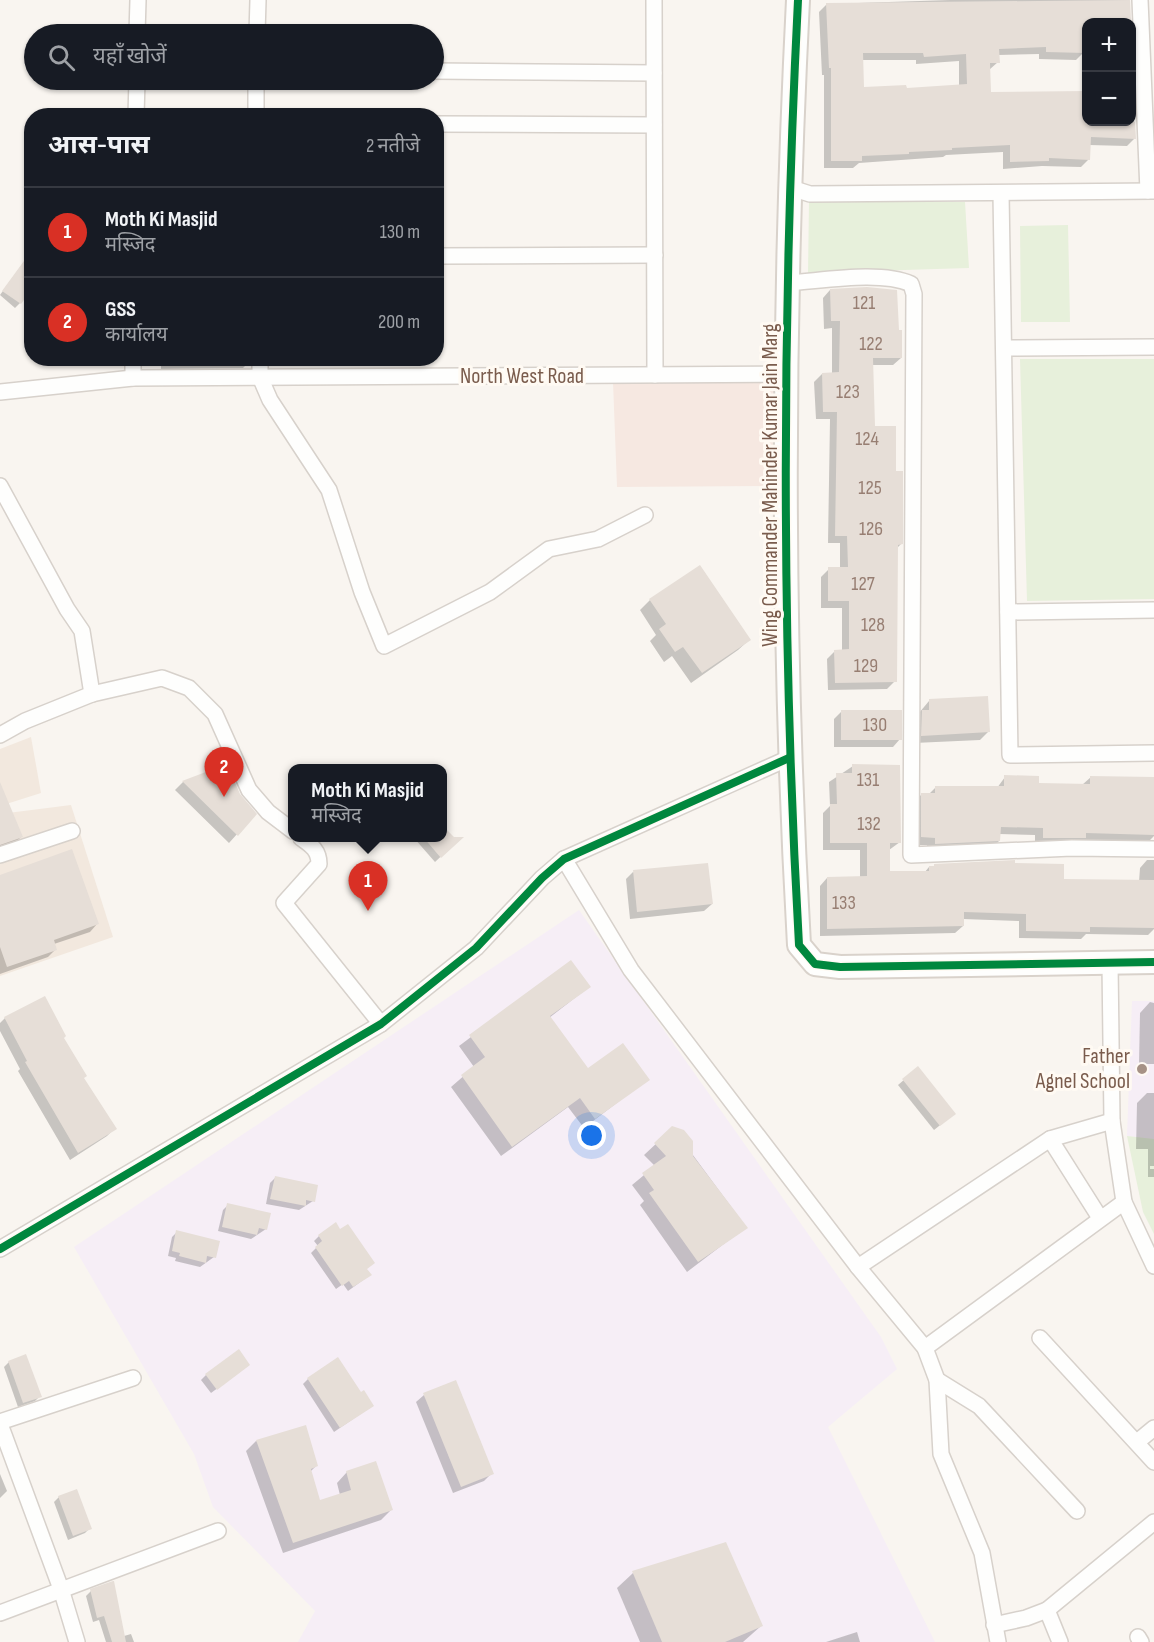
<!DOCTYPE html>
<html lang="hi">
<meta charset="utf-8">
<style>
body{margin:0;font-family:"Sofia Sans Condensed","Noto Sans Devanagari",sans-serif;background:#20242c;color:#f1f3f6}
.controls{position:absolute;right:18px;top:18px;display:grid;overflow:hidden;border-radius:12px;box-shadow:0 2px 4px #0004}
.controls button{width:54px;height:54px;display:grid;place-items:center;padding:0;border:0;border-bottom:2px solid #363941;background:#171b24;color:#f1f3f6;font:30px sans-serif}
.you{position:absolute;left:592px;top:1136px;width:21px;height:21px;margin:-15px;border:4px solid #fff;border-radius:50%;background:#1a73e8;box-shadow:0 0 0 9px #1a73e833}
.badge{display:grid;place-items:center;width:39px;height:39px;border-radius:50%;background:#d93025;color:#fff;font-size:20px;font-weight:700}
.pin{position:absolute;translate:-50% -50px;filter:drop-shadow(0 2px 3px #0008)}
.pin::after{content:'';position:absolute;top:32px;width:21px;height:18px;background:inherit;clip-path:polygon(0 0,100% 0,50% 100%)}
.popup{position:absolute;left:288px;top:764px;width:159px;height:78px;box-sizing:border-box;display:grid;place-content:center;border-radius:12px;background:#171b24;filter:drop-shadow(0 2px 4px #0005);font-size:20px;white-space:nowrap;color:#9ea1a6}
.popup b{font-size:22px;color:#f1f3f6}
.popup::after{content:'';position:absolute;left:50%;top:100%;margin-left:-12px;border:12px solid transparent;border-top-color:#171b24}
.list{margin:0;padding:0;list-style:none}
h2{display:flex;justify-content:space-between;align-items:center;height:78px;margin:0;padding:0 24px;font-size:26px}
h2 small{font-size:20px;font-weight:400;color:#9ea1a6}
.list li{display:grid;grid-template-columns:39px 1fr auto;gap:18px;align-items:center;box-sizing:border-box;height:90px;padding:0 24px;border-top:2px solid #363941}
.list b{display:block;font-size:22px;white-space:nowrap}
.list p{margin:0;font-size:20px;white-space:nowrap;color:#9ea1a6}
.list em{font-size:20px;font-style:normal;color:#9ea1a6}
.icon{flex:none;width:33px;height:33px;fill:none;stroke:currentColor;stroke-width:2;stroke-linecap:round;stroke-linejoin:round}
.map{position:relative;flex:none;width:1154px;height:1642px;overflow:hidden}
.search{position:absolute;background:#171b24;box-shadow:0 2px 4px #0004;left:24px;top:24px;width:420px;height:66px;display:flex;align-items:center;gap:15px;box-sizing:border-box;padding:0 21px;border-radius:33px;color:#9ea1a6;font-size:22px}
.panel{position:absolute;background:#171b24;box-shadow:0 2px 4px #0004;left:24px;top:108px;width:420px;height:258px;border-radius:24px}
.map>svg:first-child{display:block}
</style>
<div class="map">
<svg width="1154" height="1642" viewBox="0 0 1154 1642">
<rect width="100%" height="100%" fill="#f9f5f0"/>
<g fill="#f2e8de">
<path d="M31 737 41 793 0 806V749Z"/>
<path d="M71 805 113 937 0 976V814Z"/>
</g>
<path fill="#f6e8e1" d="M613 382H777L775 486 617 487Z"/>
<g fill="#f6eef6">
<path d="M579 910 881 1337 897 1369 828 1427 935 1642H298L315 1611 213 1507 194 1454 74 1247Z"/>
<path d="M1132 1001H1154V1139L1127 1136Z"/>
</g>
<g fill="#e7f0db">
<path d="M809 202H965L969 268 808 273Z"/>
<path d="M1068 225 1070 322H1021L1020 226Z"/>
<path d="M1020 359H1154V599L1027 601Z"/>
<path d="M1127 1136 1154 1139V1234L1143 1212Z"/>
</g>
<g fill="#0003" fill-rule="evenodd">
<path d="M950 0H1129L1130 22H1086L1084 52 1076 60 1039 59V54L998 55V62L989 70V94L1086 92V122H1132V85L1135 138 1127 146 1089 145V159L1081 167 1042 166 1003 169V152L946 155 943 157 859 163 853 168H824V75H822L819 12 827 4ZM862 60H916V64L959 61V86L905 90 863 88Z"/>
<path d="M32 251 20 303 15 308 0 295Z"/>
<path d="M830 290 901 358 893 365H871L874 427 894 472 901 544 896 549 895 681 887 689 828 690 827 659 835 651H842V608H821V577L829 569H840V543H828L830 419H816L814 382 822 374H832V328L824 329 823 298Z"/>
<path d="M161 358H248V363L243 368 161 369Z"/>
<path d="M650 600 749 640 738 650 691 683 672 656 664 662 650 641 656 635 640 610Z"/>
<path d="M929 701 988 732 980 740 914 743V719Z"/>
<path d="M842 711 900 739 893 747H834V719Z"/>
<path d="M226 766 239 795 255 814 229 843 175 790 183 782Z"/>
<path d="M853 766 900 842 889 850V873H924L929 867 1013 864 1062 880 1139 882 1140 868 1147 860H1154V929L1148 935 1086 934 1081 939 1019 938V921L963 919V926L955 933 820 936V886L827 878H860V850H823V813L830 806 829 782Z"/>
<path d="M1005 777 1038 784 1082 785 1091 777 1154 778V836L1148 842 1035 846V835L999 834V841L991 849 927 852V845H914V802L922 794H929L936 787 997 788Z"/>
<path d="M0 803 21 837 12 846 0 850Z"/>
<path d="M414 838H443L451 847 435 862Z"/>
<path d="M633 872 712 904 704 911 630 919 626 879Z"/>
<path d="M0 877 97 924 90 932 54 944 56 949 48 957 0 974Z"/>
<path d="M571 962 589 987 549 1018 588 1071 648 1079 584 1128 568 1107 501 1156 451 1087 474 1067 459 1046Z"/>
<path d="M1150 1002 1154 1003V1064H1139L1140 1013Z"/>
<path d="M5 1018 62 1038 83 1078 115 1128 107 1136 70 1160 18 1071 20 1069 0 1031V1023Z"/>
<path d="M918 1068 949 1118 934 1130 898 1085Z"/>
<path d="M1147 1093H1154V1166H1150V1169H1154V1177H1148V1149H1136L1137 1103Z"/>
<path d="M673 1128 746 1227 687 1272 640 1205 644 1201 632 1185 655 1166 644 1155Z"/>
<path d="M275 1178 313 1201 299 1210 266 1204 270 1183Z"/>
<path d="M228 1205 266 1229 251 1239 218 1231 223 1210Z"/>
<path d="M177 1232 214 1257 200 1267 175 1261 176 1258 168 1256 172 1237Z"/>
<path d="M319 1236 366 1269 370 1275 348 1291 343 1284 336 1289 311 1253 318 1246 314 1241Z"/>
<path d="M9 1362 40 1396 35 1401 18 1407 4 1367Z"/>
<path d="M249 1365 211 1393 201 1380 206 1375Z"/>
<path d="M308 1379 372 1406 334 1432 303 1384Z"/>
<path d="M424 1395 492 1473 484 1481 453 1493 416 1402Z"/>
<path d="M256 1441 316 1466 310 1472 319 1502 340 1495 337 1483 347 1472 392 1509 381 1520 283 1553 246 1451Z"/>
<path d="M0 1474 7 1491 0 1498Z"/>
<path d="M59 1497 90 1528 85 1533 68 1540 54 1502Z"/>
<path d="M725 1544 761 1626 743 1642H640L617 1588 633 1573Z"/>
<path d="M91 1591 124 1636 131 1634 134 1642H106L99 1620 93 1622 86 1596Z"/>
<path d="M857 1632 860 1642H826Z"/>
</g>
<g fill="#e6ded7" fill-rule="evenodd">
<path d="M1130 0 1131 22H1086L1085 53 1046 52V47L999 49 1000 63H990L991 92 1086 91V122H1135L1136 139 1091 137 1090 160 1049 158V161L1010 162V145L952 148V150L909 152V154L862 156V161H831V68H829L826 3ZM863 53H923L924 57 966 54 967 84 907 88 906 85 864 87Z"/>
<path d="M32 250V289L21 304 2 291Z"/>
<path d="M867 287 897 290 899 330H902V358H873L875 426H896V471H903V544L898 545 897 682 835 683 834 650 849 649V601H828V567H848L847 536H835L837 412H823L822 373 839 372 840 321H831L830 289Z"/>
<path d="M700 565 751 640 702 673 683 647 675 652 659 629 666 624 649 599Z"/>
<path d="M988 696 990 732 921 736 922 710H929V699Z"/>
<rect x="841" y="710" width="61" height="30"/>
<path d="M227 764 240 794 257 814 238 836 182 781Z"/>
<path d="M852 764 900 765 901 843H890V871H929V866H934V864L1015 860V863L1064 864V879L1154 880V928L1090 927V932L1026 931V914L964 912V926L827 929V877L867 876V843H830V804H837L836 773H852Z"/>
<path d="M1004 775 1039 776V783L1090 784V776L1154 777V835L1086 833V838H1043V828L1001 827 1000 841 935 844V838L921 837V793H935V786H1004Z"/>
<path d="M0 782 23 837 0 845Z"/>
<path d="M443 826 454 837H464L441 858 423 837H443Z"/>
<path d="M72 849 99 924 54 940 57 950 7 967 0 947V875Z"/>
<path d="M708 863 713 904 637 912 633 870Z"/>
<path d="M571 960 591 987 550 1016 588 1068 623 1043 650 1080 595 1119 580 1098 512 1147 461 1075 485 1057 469 1035Z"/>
<path d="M45 996 66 1036 64 1038 87 1076 84 1078 117 1129 78 1153 25 1062 27 1061 4 1017Z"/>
<path d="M918 1066 956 1114 940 1126 902 1079Z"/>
<path d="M672 1126 684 1130 693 1141V1156L748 1228 698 1262 649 1193 654 1190 642 1173 666 1156 654 1143Z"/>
<path d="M275 1176 318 1185 315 1202 306 1200V1206L270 1199Z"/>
<path d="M227 1203 271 1213 267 1230 259 1228 257 1235 222 1227Z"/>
<path d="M336 1222 340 1229 348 1224 375 1263 367 1269 372 1275 353 1287 349 1281 342 1286 315 1247 322 1241 318 1235Z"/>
<path d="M176 1230 220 1241 216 1258 207 1256 206 1263 179 1256 180 1253 172 1251Z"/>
<path d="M239 1349 250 1365 217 1390 205 1374Z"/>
<path d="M26 1354 42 1397 23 1403 8 1361Z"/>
<path d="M338 1357 361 1392 364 1390 374 1406 340 1428 307 1378Z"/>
<path d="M456 1380 494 1474 461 1487 423 1393Z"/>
<path d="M306 1425 318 1466 311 1469 320 1500 351 1490 346 1471 376 1461 393 1510 293 1543 256 1440Z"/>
<path d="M77 1489 92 1529 73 1536 58 1496Z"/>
<path d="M726 1542 763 1626 725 1642H662L632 1571Z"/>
<path d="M113 1581H114L126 1642H112L104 1616 97 1618 90 1589Z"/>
</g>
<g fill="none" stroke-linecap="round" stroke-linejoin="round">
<defs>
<g id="street">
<path d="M654 0 655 375"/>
<path d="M1140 0 1148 191"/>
<path d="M137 34 138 0"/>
<path d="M257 34 258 0"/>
<path d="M434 71 654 73"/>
<path d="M136 116 137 80"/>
<path d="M256 116V80"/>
<path d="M436 124 654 125"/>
<path d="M788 187 810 194 1154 191"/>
<path d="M1001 193 1010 755 1154 753"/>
<path d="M436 256 655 255"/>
<path d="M788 283C822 281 880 270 911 284L914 294 911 855 1072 848 1154 849"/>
<path d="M1004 348 1154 347"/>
<path d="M260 358V377L270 400 329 490 362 592 384 646 490 592 549 549 598 539 645 515"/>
<path d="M133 378V358"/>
<path d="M0 392 133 378 787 374"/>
<path d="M0 486 67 609 82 631 92 694"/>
<path d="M1008 612 1154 610"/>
<path d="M0 735 25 721 92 694 162 678 189 688 215 714 249 790 268 812 293 831"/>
<path d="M301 838C311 845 319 850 319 864L284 903 381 1024"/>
<path d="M0 855 72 831"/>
<path d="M564 859 631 970 858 1267 925 1348 937 1380 941 1454 982 1553 998 1642"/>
<path d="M1110 963 1112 1121 1124 1202 1154 1266"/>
<path d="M1050 1139 1100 1218"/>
<path d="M0 1249 381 1024 476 948 542 878 564 859 789 758"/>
<path d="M858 1267 1050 1139 1112 1121"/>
<path d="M1040 1338 1154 1462"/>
<path d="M925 1348 1124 1202"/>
<path d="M937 1380 979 1406 1077 1511"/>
<path d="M0 1422 133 1378"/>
<path d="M0 1424 61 1589 77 1642"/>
<path d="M1137 1442 1154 1428"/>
<path d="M1047 1610 1154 1522"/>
<path d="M0 1613 218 1531"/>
<path d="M994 1625 1026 1618 1047 1610 1060 1642"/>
<path d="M1138 1637 1141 1642"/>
</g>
<path id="secondary" d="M798 0C782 315 781 630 799 945L815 964 840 967 1154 962"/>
</defs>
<use href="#street" stroke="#d7d1cb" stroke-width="18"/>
<use href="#secondary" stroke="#d9d2cb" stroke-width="26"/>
<use href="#street" stroke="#fefefd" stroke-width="15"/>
<use href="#secondary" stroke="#fefefd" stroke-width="22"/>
<defs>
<g id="cycleway">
<path d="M798 0C782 315 781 630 799 945L815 964 840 967 1154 962"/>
<path d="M0 1249 381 1024 476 948 542 878 564 859 789 758"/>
</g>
</defs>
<use href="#cycleway" stroke="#fffaf3" stroke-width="11"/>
<use href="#cycleway" stroke="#00873e" stroke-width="8"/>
</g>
<circle fill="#a69286" stroke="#fffaf3" stroke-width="2" cx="1142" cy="1069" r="6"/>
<g text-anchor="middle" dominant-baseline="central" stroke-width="6" stroke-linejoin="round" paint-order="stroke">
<g font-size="20" fill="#977e72">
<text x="864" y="303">121</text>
<text x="871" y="344">122</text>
<text x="848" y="392">123</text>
<text x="867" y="439">124</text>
<text x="870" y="488">125</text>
<text x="871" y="529">126</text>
<text x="863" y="584">127</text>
<text x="873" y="625">128</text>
<text x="866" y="666">129</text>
<text x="875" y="725">130</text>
<text x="868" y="780">131</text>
<text x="869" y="824">132</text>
<text x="844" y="903">133</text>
</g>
<g font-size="22" fill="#7a5c4d" stroke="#fffaf3">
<text x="522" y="376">North West Road</text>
<text transform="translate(770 485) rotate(-90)">Wing Commander Mahinder Kumar Jain Marg</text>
</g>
<g font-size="22" fill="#7a5c4d" stroke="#fffaf3" text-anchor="end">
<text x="1130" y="1056">Father<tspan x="1130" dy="25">Agnel School</tspan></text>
</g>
</g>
</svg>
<div class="controls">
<button>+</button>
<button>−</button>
</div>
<div class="you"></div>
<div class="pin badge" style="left:368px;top:911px">1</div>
<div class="popup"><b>Moth Ki Masjid</b>मस्जिद</div>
<div class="pin badge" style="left:224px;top:797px">2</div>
<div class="search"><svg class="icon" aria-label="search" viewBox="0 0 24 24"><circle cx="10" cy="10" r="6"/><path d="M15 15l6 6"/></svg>यहाँ खोजें</div>
<section class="panel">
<h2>आस-पास<small>2 नतीजे</small></h2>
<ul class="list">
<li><span class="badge">1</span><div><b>Moth Ki Masjid</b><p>मस्जिद</p></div><em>130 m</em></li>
<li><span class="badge">2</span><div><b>GSS</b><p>कार्यालय</p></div><em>200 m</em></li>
</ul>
</section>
</div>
